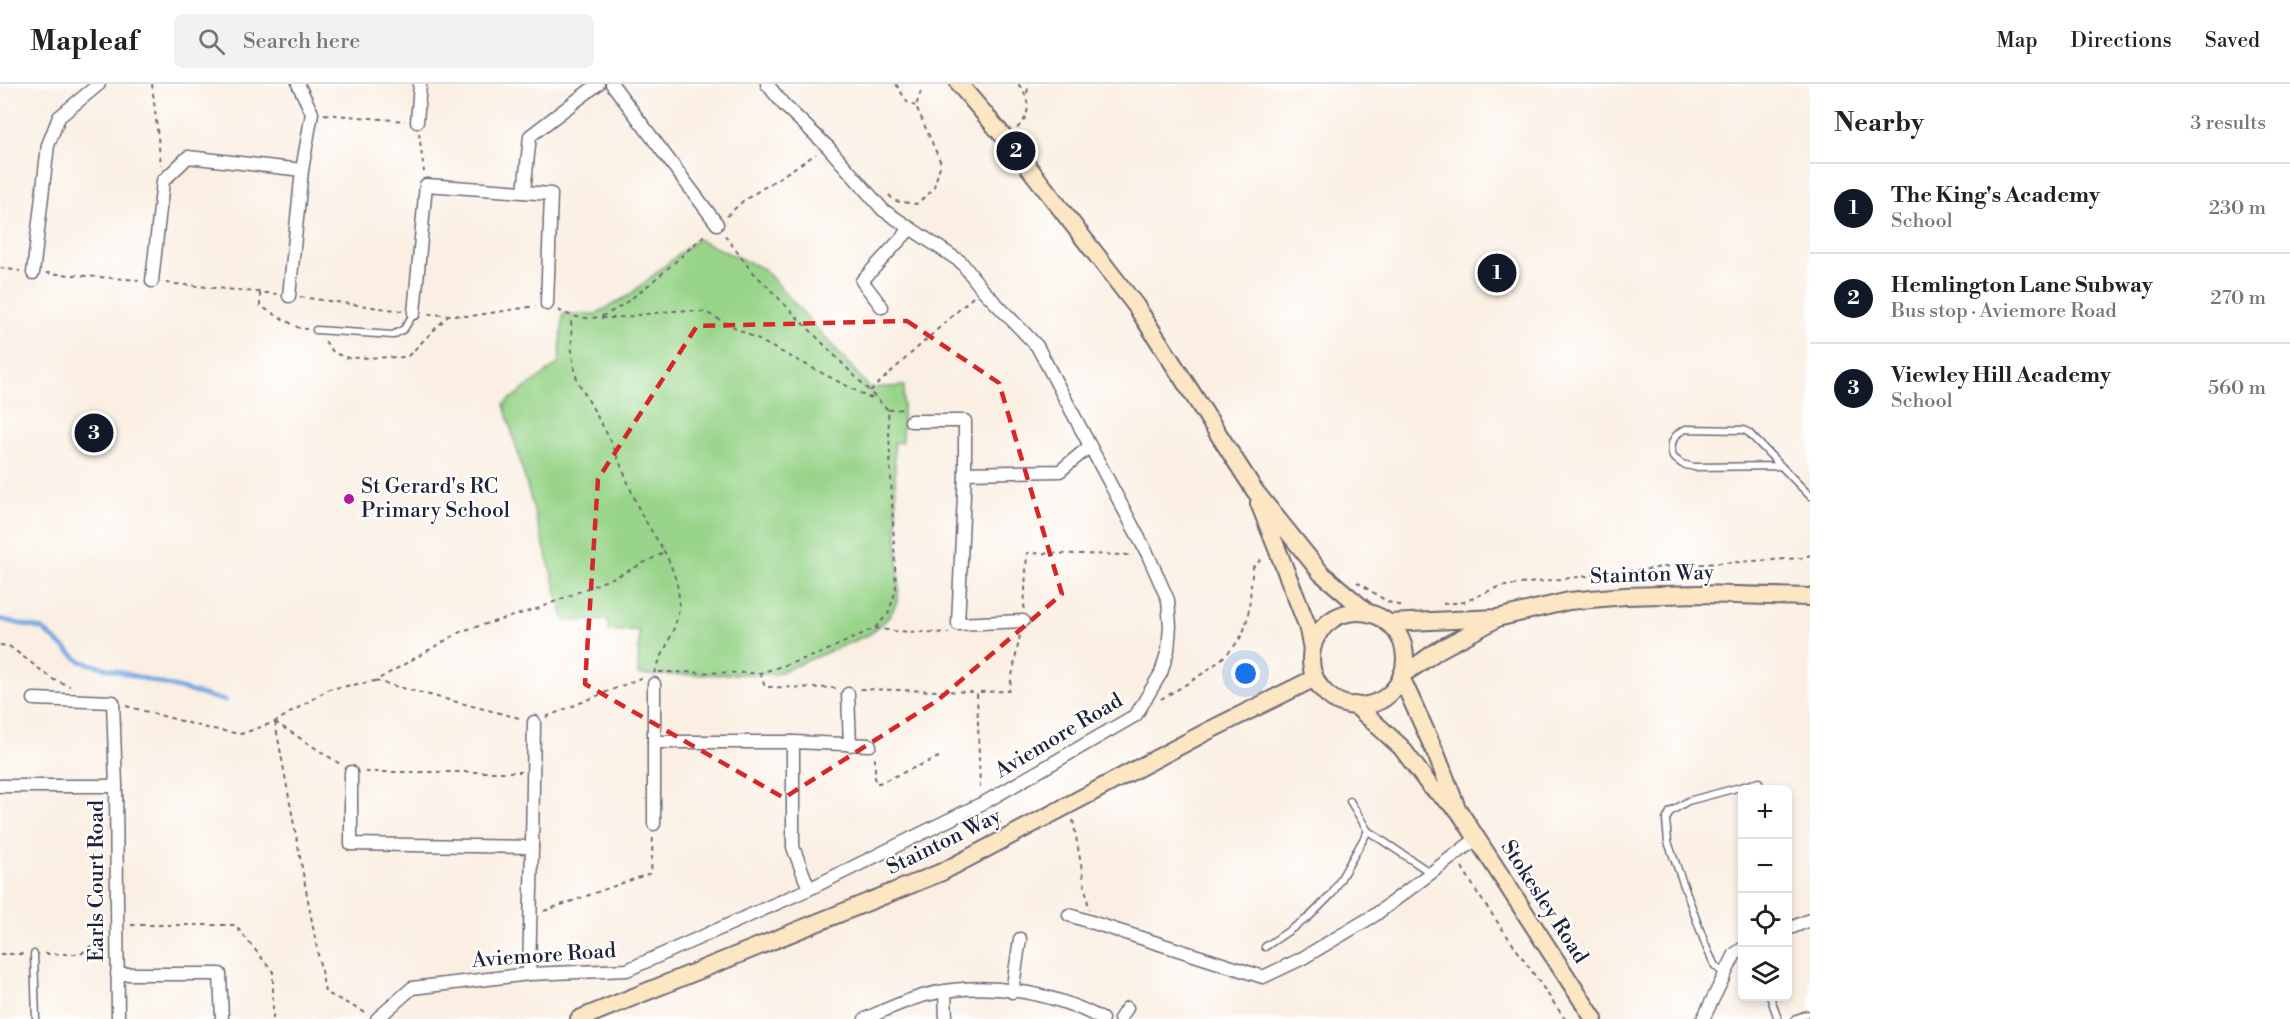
<!DOCTYPE html>
<meta charset="utf-8">
<style>
body{margin:0;font-family:"Libre Bodoni",serif;background:#f2f2f2;color:#202124}
.controls{position:absolute;right:18px;bottom:18px;display:grid;overflow:hidden;border-radius:9px;box-shadow:0 3px 9px #0003}
.controls button{width:54px;height:54px;display:grid;place-items:center;padding:0;border:0;border-bottom:2px solid #e0e0e0;background:#fff;color:#202124;font:30px sans-serif}
.you{position:absolute;left:1246px;top:590px;width:21px;height:21px;margin:-15px;border:4px solid #fff;border-radius:50%;background:#1a73e8;box-shadow:0 0 0 9px #1a73e833}
.badge{display:grid;place-items:center;width:39px;height:39px;border-radius:50%;background:#111827;color:#fff;font-size:20px;font-weight:700}
.pin{position:absolute;translate:-50% -50%;border:3px solid #fff;box-shadow:0 2px 6px #0006}
.list{margin:0;padding:0;list-style:none}
h2{display:flex;justify-content:space-between;align-items:center;height:78px;margin:0;padding:0 24px;font-size:26px}
h2 small{font-size:20px;font-weight:400;color:#757577}
.list li{display:grid;grid-template-columns:39px 1fr auto;gap:18px;align-items:center;box-sizing:border-box;height:90px;padding:0 24px;border-top:2px solid #e0e0e0}
.list b{display:block;font-size:22px;white-space:nowrap}
.list p{margin:0;font-size:20px;white-space:nowrap;color:#757577}
.list em{font-size:20px;font-style:normal;color:#757577}
.icon{flex:none;width:33px;height:33px;fill:none;stroke:currentColor;stroke-width:2;stroke-linecap:round;stroke-linejoin:round}
.map{position:relative;flex:none;width:1810px;height:935px;overflow:hidden}
header{display:flex;align-items:center;gap:36px;box-sizing:border-box;height:84px;padding:0 30px;background:#fff;border-bottom:2px solid #e0e0e0}
header strong{font-size:28px}
nav{display:flex;gap:33px;margin-inline-start:auto;font-size:21px}
.search{width:420px;height:54px;background:#f2f2f2;display:flex;align-items:center;gap:15px;box-sizing:border-box;padding:0 21px;border-radius:9px;color:#757577;font-size:22px}
main{display:flex}
aside{flex:1;background:#fff}
.map>svg:first-child{display:block}
</style>
<header>
<strong>Mapleaf</strong>
<div class="search"><svg class="icon" aria-label="search" viewBox="0 0 24 24"><circle cx="10" cy="10" r="6"/><path d="M15 15l6 6"/></svg>Search here</div>
<nav><a>Map</a><a>Directions</a><a>Saved</a></nav>
</header>
<main>
<div class="map">
<svg width="1810" height="935" viewBox="0 0 1810 935">
<rect width="100%" height="100%" fill="#fff"/>
<filter id="ink" filterUnits="userSpaceOnUse"><feTurbulence type="fractalNoise" baseFrequency=".0167" numOctaves="2"/><feDisplacementMap in="SourceGraphic" scale="12" xChannelSelector="R" yChannelSelector="G"/><feConvolveMatrix kernelMatrix="1 2 1 2 8 2 1 2 1" color-interpolation-filters="sRGB"/></filter>
<filter id="wash" filterUnits="userSpaceOnUse"><feTurbulence type="fractalNoise" baseFrequency=".008" numOctaves="4" result="noise"/><feDisplacementMap in="SourceGraphic" scale="24" xChannelSelector="R" yChannelSelector="G"/><feGaussianBlur stdDeviation="1.35" result="paint"/><feColorMatrix in="noise" values="0 0 0 0 0 0 0 0 0 0 0 0 0 0 0 0 0 1.4 0 .05"/><feComposite in="paint" operator="in"/></filter>
<g filter="url(#wash)">
<rect width="100%" height="100%" fill="#faefe2"/>
<path fill="#98d489" stroke="#5d7b62" stroke-width="1.5" d="M697 155 764 185 870 304 904 302 902 359 894 358 899 503 897 518 889 533 870 550 776 590 638 591 639 546 608 547V536L565 537 504 320 559 279 563 230H596L628 212Z"/>
<g fill="none" stroke-linecap="round" stroke-linejoin="round">
<path stroke="#76a8e1" stroke-width="4.5" d="M0 535 42 545 80 577 225 617"/>
</g>
</g>
<g filter="url(#ink)">
<g fill="none" stroke-linecap="round" stroke-linejoin="round">
<defs>
<g id="lane">
<path d="M316 246 393 251 404 245 414 229"/>
<path d="M1781 382 1694 383 1682 380 1673 373C1669 360 1673 350 1686 345L1744 346 1749 349 1810 412"/>
<path d="M1350 717 1368 747 1431 789"/>
<path d="M1265 863 1309 833 1332 810 1368 747"/>
<path d="M34 870 36 935"/>
<path d="M1724 890 1715 882 1707 865 1668 758 1666 736 1670 728 1688 717 1759 698"/>
<path d="M1770 912 1778 935"/>
<path d="M1795 935 1807 930"/>
</g>
<g id="street">
<path d="M612 0 717 140"/>
<path d="M417 38 420 0"/>
<path d="M524 108 530 52 598 0"/>
<path d="M33 189 48 61 59 33 99 0"/>
<path d="M152 197 163 97 188 73 302 86"/>
<path d="M289 212 302 86 312 29 298 0"/>
<path d="M882 223 862 197 910 145"/>
<path d="M414 229 426 101 551 110 547 220"/>
<path d="M911 337H965V389"/>
<path d="M1023 537 958 540 965 389 1060 387 1090 362"/>
<path d="M848 610 850 661"/>
<path d="M34 615 113 618 116 702"/>
<path d="M654 658V600"/>
<path d="M793 658 870 661"/>
<path d="M351 688V760L532 763 529 890"/>
<path d="M0 702H116L118 935"/>
<path d="M654 740V658H793V763L809 805"/>
<path d="M532 763 534 638"/>
<path d="M1069 831 1263 893 1301 875 1375 831 1476 755"/>
<path d="M1788 845 1810 836"/>
<path d="M117 890H220L222 935"/>
<path d="M945 907 946 935"/>
<path d="M1012 908 1020 855"/>
<path d="M377 935 412 904 529 890 627 886 809 805 987 717 1136 631 1161 589 1168 566 1170 542 1168 516 1148 471 1037 262 982 205 961 178 883 126 828 63 784 21 767 0"/>
<path d="M865 935C885 926 905 916 926 911 983 896 1051 907 1102 935"/>
<path d="M1120 935 1127 924"/>
<path d="M1703 935 1735 870 1742 865"/>
</g>
<g id="secondary">
<path d="M959 0 1016 67 1136 222 1255 407 1321 489 1367 528"/>
<path d="M1259 419 1307 541 1312 565"/>
<circle cx="1358" cy="575" r="47"/>
<path d="M1388 539 1497 534 1569 517 1625 512 1699 510 1810 513"/>
<path d="M1402 590C1417 583 1428 572 1442 564 1460 554 1479 546 1497 534"/>
<path d="M1401 593 1437 672 1457 724 1594 935"/>
<path d="M1355 621 1401 663 1430 702 1456 724"/>
<path d="M579 935 942 788 1208 647 1315 594"/>
</g>
</defs>
<use href="#lane" stroke="#6e6a75" stroke-width="9"/>
<use href="#street" stroke="#6e6a75" stroke-width="15"/>
<use href="#secondary" stroke="#6e6a75" stroke-width="20"/>
<g stroke="#6e6a75" stroke-width="2" stroke-dasharray="4.5 4.5" stroke-linecap="butt">
<path d="M152 0 161 81"/>
<path d="M896 0 907 18 915 22"/>
<path d="M1027 9 1029 0"/>
<path d="M324 30 405 37"/>
<path d="M1017 44C1032 32 1030 13 1018 0"/>
<path d="M419 49 424 88"/>
<path d="M889 111 895 117 916 120 933 106 941 79 916 22 921 7"/>
<path d="M727 132 743 117 816 70"/>
<path d="M0 184 20 187"/>
<path d="M46 189 139 196"/>
<path d="M166 199 277 210"/>
<path d="M260 209V222L299 244 307 245"/>
<path d="M300 213 402 227"/>
<path d="M558 226C569 232 584 236 598 233 624 228 685 168 707 149"/>
<path d="M428 230 471 232 536 222"/>
<path d="M601 234C634 235 678 221 707 229L868 313 877 314"/>
<path d="M325 257 334 269 348 274 407 273 448 232"/>
<path d="M870 307 973 213"/>
<path d="M888 326 906 325"/>
<path d="M1357 498 1388 518 1402 522"/>
<path d="M1443 520 1464 518 1498 503 1552 496 1673 482 1803 474 1810 471"/>
<path d="M1024 525 1027 469 1133 471"/>
<path d="M875 544 893 547 949 549"/>
<path d="M0 561 9 562 54 596 70 602"/>
<path d="M659 588 760 589 819 570 875 544 888 530 896 506 888 326 750 185 724 150"/>
<path d="M654 589C677 537 692 522 663 465"/>
<path d="M760 589 765 603 836 604"/>
<path d="M375 597 523 635"/>
<path d="M860 605 977 608"/>
<path d="M1161 615C1186 601 1237 572 1245 543 1251 525 1250 502 1253 483L1264 473"/>
<path d="M126 622 207 644 241 650 275 638 329 605 375 597 462 547 537 525 622 490 661 470 662 464 640 428 611 357 577 296 572 272 571 233"/>
<path d="M546 633 643 593"/>
<path d="M275 638 325 908 366 929"/>
<path d="M275 638 340 680"/>
<path d="M875 674V699H879L939 673"/>
<path d="M365 688H521"/>
<path d="M980 704 977 608 1009 607 1020 551"/>
<path d="M994 728 1001 741"/>
<path d="M1073 736 1089 825"/>
<path d="M1462 783 1478 810 1565 935"/>
<path d="M544 827 651 789 653 752"/>
<path d="M131 841H235L273 888V935"/>
<path d="M0 870H24"/>
<path d="M45 870H81L104 851"/>
</g>
<use href="#lane" stroke="#fff" stroke-width="6"/>
<use href="#street" stroke="#fff" stroke-width="12"/>
<use href="#secondary" stroke="#fce6c4" stroke-width="16"/>
</g>
</g>
<path fill="none" stroke="#d62828" stroke-width="4.5" stroke-dasharray="12 8" stroke-linejoin="round" d="M907 237 999 299 1062 510 938 616 784 714 585 600 598 395 697 242Z"/>
<circle fill="#b5179e" stroke="#fff" stroke-width="2" cx="349" cy="415" r="6"/>
<g text-anchor="middle" dominant-baseline="central" stroke-width="4.5" stroke-linejoin="round" paint-order="stroke">
<g font-size="21" fill="#22223b" stroke="#fff" text-anchor="start">
<text x="361" y="403">St Gerard's RC<tspan x="361" dy="24">Primary School</tspan></text>
</g>
<g font-size="21" fill="#22223b" stroke="#fff">
<text transform="translate(1652 491) rotate(-2)">Stainton Way</text>
<text transform="translate(1059 652) rotate(-31)">Aviemore Road</text>
<text transform="translate(944 758) rotate(-26)">Stainton Way</text>
<text transform="translate(97 797) rotate(-90)">Earls Court Road</text>
<text transform="translate(1544 818) rotate(57)">Stokesley Road</text>
<text transform="translate(544 872) rotate(-4)">Aviemore Road</text>
</g>
</g>
</svg>
<div class="controls">
<button>+</button>
<button>−</button>
<button><svg class="icon" aria-label="locate" viewBox="0 0 24 24"><circle cx="12" cy="12" r="6"/><path d="M12 2v4M12 18v4M2 12h4M18 12h4"/></svg></button>
<button><svg class="icon" aria-label="layers" viewBox="0 0 24 24"><path d="M12 4l9 5-9 5-9-5zM3 14l9 5 9-5"/></svg></button>
</div>
<div class="you"></div>
<div class="pin badge" style="left:1497px;top:189px">1</div>
<div class="pin badge" style="left:1016px;top:67px">2</div>
<div class="pin badge" style="left:94px;top:349px">3</div>
</div>
<aside>
<h2>Nearby<small>3 results</small></h2>
<ul class="list">
<li><span class="badge">1</span><div><b>The King's Academy</b><p>School</p></div><em>230 m</em></li>
<li><span class="badge">2</span><div><b>Hemlington Lane Subway</b><p>Bus stop · Aviemore Road</p></div><em>270 m</em></li>
<li><span class="badge">3</span><div><b>Viewley Hill Academy</b><p>School</p></div><em>560 m</em></li>
</ul>
</aside>
</main>
